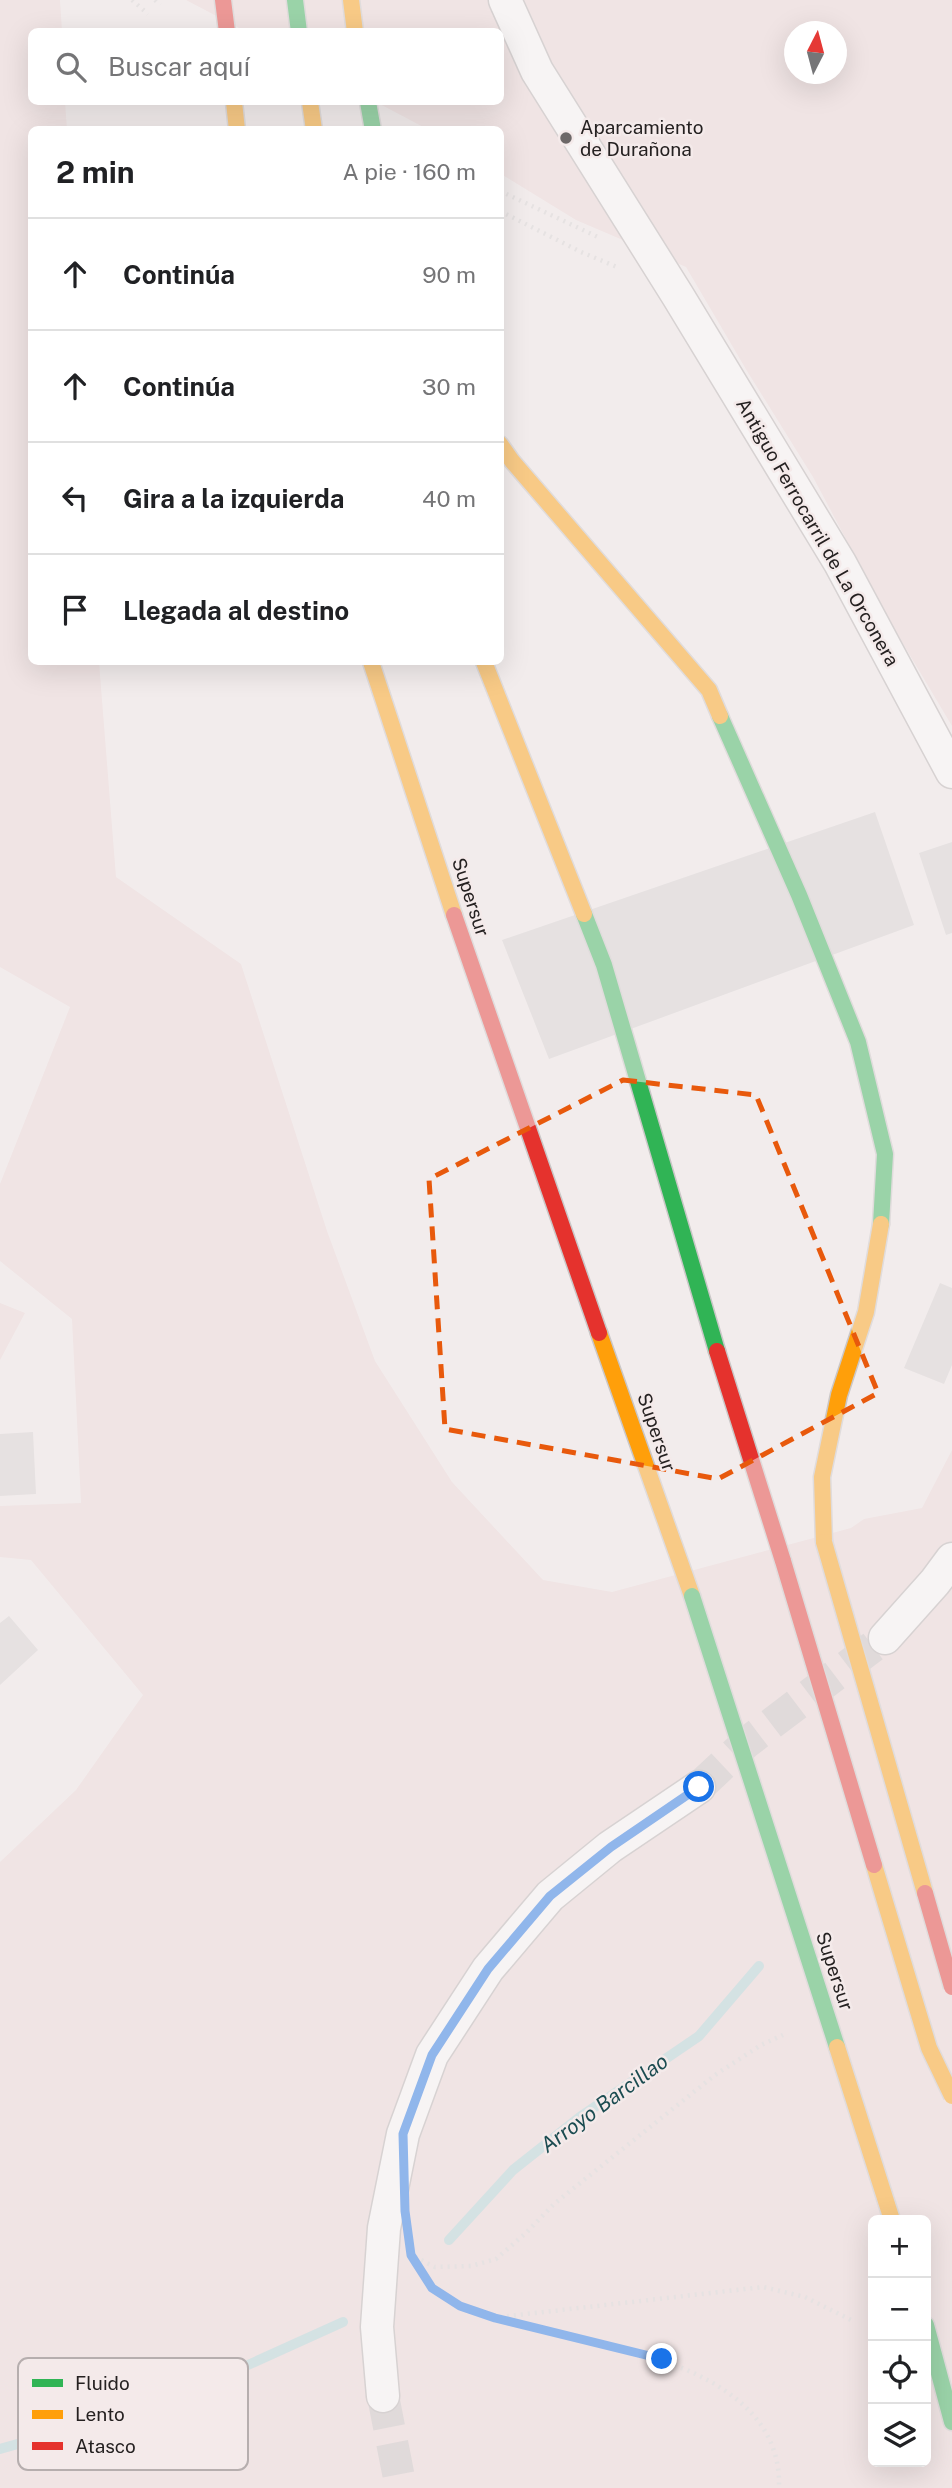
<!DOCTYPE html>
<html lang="es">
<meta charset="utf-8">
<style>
body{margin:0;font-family:"Public Sans",sans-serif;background:#f6f6f6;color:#202124}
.controls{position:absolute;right:21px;bottom:21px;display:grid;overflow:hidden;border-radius:10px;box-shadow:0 7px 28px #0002}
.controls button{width:63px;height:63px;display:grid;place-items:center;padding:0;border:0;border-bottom:2px solid #e0e0e0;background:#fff;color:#202124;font:35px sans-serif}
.compass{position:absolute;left:784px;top:21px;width:63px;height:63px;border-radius:50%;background:#fff;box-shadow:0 7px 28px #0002;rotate:6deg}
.stop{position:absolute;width:21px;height:21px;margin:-16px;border:5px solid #1a73e8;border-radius:50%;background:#fff}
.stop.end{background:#1a73e8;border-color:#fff;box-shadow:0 2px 7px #0008}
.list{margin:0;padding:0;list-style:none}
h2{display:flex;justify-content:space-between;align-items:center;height:91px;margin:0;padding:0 28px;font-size:30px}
h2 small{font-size:23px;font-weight:400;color:#757577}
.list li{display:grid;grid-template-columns:46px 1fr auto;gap:21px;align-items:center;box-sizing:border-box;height:112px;padding:0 28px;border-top:2px solid #e0e0e0}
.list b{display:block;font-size:26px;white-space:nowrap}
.list em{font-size:23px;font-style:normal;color:#757577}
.icon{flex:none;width:38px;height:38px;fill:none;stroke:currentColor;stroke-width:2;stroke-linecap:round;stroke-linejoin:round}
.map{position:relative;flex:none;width:952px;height:2488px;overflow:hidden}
.search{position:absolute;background:#fff;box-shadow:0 7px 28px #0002;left:28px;top:28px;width:476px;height:77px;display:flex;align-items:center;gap:18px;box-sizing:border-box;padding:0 24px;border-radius:10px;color:#757577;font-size:26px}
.panel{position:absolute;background:#fff;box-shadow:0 7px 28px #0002;left:28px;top:126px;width:476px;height:539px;border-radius:10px}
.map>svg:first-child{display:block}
</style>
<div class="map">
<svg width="952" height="2488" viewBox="0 0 952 2488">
<rect width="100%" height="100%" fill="#f2ecec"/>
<g fill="#edd9d9" fill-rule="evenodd">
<path d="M0 0H60L62 31 32 32V102H65L67 129 32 130V662H99L116 877 241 964 327 1231 375 1361 452 1482 543 1580 612 1592 851 1528 864 1519 922 1508 952 1450V2488H0V1862L76 1790 143 1695 31 1560 0 1557V1506L81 1503 72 1319 0 1261V1184L70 1007 0 967ZM873 2220H926V2462H873Z"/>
<path d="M186 0H952V726L889 620 813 477 747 371 686 267 576 220 501 174 500 130 427 129 376 102H500V32L245 31ZM794 32H836V74H794Z"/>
<path d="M0 1303 25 1313 0 1360Z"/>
</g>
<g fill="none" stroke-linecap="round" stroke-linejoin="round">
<g stroke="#b0d4d8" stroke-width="10">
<path d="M449 2240 513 2170 580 2117 699 2036 759 1966"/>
<path d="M0 2449 164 2403 343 2322"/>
</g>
</g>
<g fill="#d7d3d3">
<path d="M875 812 914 925 549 1059 502 940Z"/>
<path d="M952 842V933L946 935 919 853Z"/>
<path d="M940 1283 952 1288V1365L944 1384 904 1368Z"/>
<path d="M33 1432 36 1494 0 1496V1434Z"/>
<path d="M9 1616 38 1650 0 1685V1623Z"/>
</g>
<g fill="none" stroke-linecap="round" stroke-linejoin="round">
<g stroke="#c9c3c3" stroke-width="32" stroke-dasharray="32 16" stroke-linecap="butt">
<path d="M699 1787 746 1743 875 1645"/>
<path d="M383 2396 401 2488"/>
</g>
<defs>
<g id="street">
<path d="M505 0 537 71 678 296 840 563 952 772"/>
<path d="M885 1638 935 1582 952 1559"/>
<path d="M383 2396 377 2327 384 2228 403 2134 432 2055 488 1969 550 1896 610 1847 699 1787"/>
</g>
<g id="fast">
<path d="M295 0 299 32"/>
<path d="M720 716 799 895 858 1042 885 1154 881 1224"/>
<path d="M584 914 604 965 717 1351"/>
<path d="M926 2325 952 2422"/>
</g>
<g id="slow">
<path d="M351 0 355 32"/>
<path d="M234 102 237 130"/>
<path d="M500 444 512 461 709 690 720 716"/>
<path d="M371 662 454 915"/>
<path d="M484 662 584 914"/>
<path d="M599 1333 692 1596"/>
<path d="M824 1542 822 1477 839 1395 866 1312 881 1224"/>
</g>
<g id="jam">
<path d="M223 0 227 32"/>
<path d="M454 915 599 1333"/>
<path d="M717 1351 783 1561"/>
</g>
</defs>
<use href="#street" stroke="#b6b2b2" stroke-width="35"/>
<use href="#fast" stroke="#cac7c7" stroke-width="19"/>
<use href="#slow" stroke="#cac7c7" stroke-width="19"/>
<use href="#jam" stroke="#cac7c7" stroke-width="19"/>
<g stroke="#d7d5d5" stroke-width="4.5" stroke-dasharray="2 5" stroke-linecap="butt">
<path d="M132 0 148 14"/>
<path d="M155 0 160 5"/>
<path d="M500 191 600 238"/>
<path d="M500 211 581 252 617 267"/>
<path d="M415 2257 435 2267 471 2266 496 2259 526 2233 554 2204 715 2075 761 2045 783 2035"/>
<path d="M416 2262C421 2271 426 2283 433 2289 458 2312 495 2318 527 2325 614 2347 783 2369 779 2488"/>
<path d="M500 2317 763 2287 805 2297 851 2320"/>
</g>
<use href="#street" stroke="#fdfcfc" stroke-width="32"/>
<use href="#fast" stroke="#30b455" stroke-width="16"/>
<use href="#slow" stroke="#ff9f0a" stroke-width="16"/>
<use href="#jam" stroke="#e5322d" stroke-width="16"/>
<defs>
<g id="fast-bridge">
<path d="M368 102 373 130"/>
<path d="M692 1596 837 2047"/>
</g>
<g id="slow-bridge">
<path d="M310 102 314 130"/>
<path d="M824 1542 925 1893"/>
<path d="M874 1865 929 2048 952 2096"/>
<path d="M837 2047 892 2220"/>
</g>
<g id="jam-bridge">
<path d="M783 1561 874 1865"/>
<path d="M925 1893 952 1987"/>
</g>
</defs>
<use href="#fast-bridge" stroke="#cac7c7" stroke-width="19" stroke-linecap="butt"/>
<use href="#slow-bridge" stroke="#cac7c7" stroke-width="19" stroke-linecap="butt"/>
<use href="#jam-bridge" stroke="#cac7c7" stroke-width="19" stroke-linecap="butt"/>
<use href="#fast-bridge" stroke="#30b455" stroke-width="16"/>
<use href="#slow-bridge" stroke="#ff9f0a" stroke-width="16"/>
<use href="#jam-bridge" stroke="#e5322d" stroke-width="16"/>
</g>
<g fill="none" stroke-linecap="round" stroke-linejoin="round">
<path stroke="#1a73e8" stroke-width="9" d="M662 2359 495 2318 460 2306 432 2288 411 2255 405 2211 403 2134 432 2055 488 1969 550 1896 611 1847 699 1787"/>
</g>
<path d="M0 0H952V2488H0ZM623 1080 756 1095 878 1393 718 1479 445 1429 429 1179Z" fill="#f2ecec" fill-opacity=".55" fill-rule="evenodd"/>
<path fill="none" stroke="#e8590c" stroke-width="5" stroke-dasharray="14 9" stroke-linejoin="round" d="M623 1080 756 1095 878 1393 718 1479 445 1429 429 1179Z"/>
<circle fill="#6d6868" stroke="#f4eaea" stroke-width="2.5" cx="566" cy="138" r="7"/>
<g text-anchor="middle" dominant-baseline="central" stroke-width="5" stroke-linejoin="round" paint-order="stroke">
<g font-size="19" fill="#252121" stroke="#f4eaea" text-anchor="start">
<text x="580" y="127">Aparcamiento<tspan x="580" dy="22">de Durañona</tspan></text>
</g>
<g font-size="19" fill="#252121" stroke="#f4eaea">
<text transform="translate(818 532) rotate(60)">Antiguo Ferrocarril de La Orconera</text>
<text transform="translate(471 897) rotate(72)">Supersur</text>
<text transform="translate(657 1432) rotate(71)">Supersur</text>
<text transform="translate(835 1971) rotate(72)">Supersur</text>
</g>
<g font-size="21" font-style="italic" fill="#1b4c51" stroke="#f4eaea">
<text transform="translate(604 2103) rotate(-36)">Arroyo Barcillao</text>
</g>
</g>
<rect x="18" y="2358" width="230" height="112" rx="10" fill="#f4eaea" stroke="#b6aeae" stroke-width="2"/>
<rect x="32" y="2379" width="31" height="8" fill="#30b455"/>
<rect x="32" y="2410" width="31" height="9" fill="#ff9f0a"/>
<rect x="32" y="2442" width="31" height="8" fill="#e5322d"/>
<g font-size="19" fill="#252121">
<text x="75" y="2390">Fluido</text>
<text x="75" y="2421">Lento</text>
<text x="75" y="2453">Atasco</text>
</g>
</svg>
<div class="controls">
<button>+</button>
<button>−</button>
<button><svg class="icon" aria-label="locate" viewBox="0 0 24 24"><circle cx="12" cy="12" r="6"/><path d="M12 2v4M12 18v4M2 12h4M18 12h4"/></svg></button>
<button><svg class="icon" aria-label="layers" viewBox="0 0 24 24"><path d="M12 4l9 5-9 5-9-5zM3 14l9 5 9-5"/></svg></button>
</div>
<svg class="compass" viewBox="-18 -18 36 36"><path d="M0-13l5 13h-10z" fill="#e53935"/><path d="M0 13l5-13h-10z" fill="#757577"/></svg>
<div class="stop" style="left:699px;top:1787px"></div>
<div class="stop end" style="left:662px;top:2359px"></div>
<div class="search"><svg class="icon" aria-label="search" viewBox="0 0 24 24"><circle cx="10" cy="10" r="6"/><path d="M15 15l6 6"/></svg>Buscar aquí</div>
<section class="panel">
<h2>2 min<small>A pie · 160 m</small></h2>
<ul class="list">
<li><svg class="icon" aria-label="ahead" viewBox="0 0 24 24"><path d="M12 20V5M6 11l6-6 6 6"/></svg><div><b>Continúa</b></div><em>90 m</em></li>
<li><svg class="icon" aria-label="ahead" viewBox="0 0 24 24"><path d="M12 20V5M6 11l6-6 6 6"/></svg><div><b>Continúa</b></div><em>30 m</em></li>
<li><svg class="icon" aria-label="left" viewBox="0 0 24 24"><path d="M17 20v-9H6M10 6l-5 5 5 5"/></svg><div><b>Gira a la izquierda</b></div><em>40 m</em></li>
<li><svg class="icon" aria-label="arrive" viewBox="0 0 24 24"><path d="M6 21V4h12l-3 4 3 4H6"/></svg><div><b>Llegada al destino</b></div></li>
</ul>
</section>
</div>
